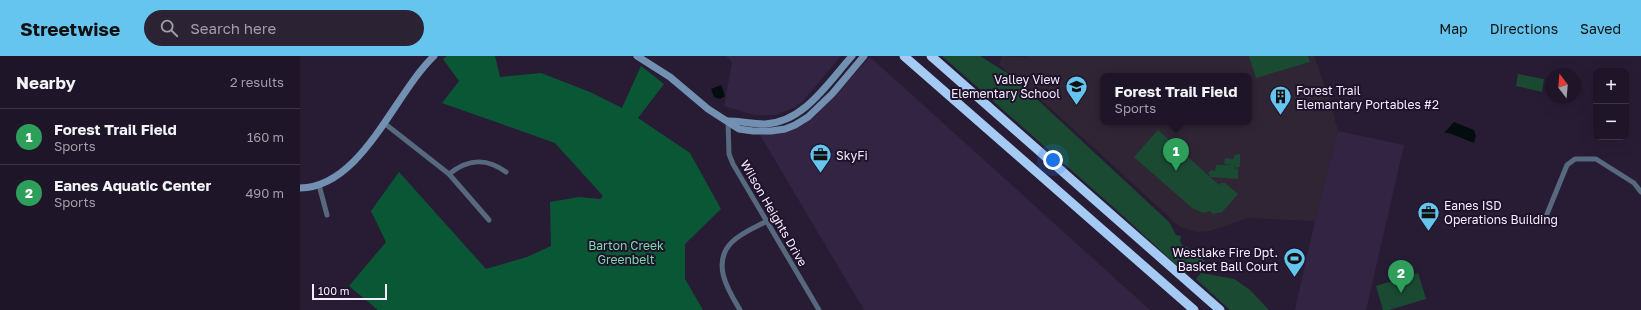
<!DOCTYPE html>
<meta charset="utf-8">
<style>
body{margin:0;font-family:"Golos Text",sans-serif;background:#2b2234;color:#f1f3f6}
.controls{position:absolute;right:12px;top:12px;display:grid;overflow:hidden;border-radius:8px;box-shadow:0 4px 16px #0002}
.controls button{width:36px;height:36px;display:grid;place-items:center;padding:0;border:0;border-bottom:1px solid #3c3445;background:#1e1528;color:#f1f3f6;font:20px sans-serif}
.compass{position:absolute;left:1245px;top:12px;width:36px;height:36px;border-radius:50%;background:#1e1528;box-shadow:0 4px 16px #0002;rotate:344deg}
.scale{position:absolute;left:12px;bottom:10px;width:75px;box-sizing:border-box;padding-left:4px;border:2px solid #f4ecfd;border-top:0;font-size:11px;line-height:14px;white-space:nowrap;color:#f4ecfd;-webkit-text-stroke:3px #1f132b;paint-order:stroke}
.you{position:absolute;left:753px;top:104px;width:14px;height:14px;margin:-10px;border:3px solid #fff;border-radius:50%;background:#1a73e8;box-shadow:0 0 0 6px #1a73e833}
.badge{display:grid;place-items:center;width:26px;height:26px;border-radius:50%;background:#65c5ef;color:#fff;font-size:13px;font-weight:700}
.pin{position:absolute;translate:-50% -33px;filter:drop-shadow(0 1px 2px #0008)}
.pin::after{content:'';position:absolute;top:21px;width:14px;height:12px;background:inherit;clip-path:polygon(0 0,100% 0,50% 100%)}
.popup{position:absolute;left:800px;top:17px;width:152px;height:52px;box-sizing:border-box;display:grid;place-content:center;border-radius:8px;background:#1e1528;filter:drop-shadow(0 1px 3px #0005);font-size:13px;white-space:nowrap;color:#a19fa8}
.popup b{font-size:15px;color:#f1f3f6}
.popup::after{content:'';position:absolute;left:50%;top:100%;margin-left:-8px;border:8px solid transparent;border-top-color:#1e1528}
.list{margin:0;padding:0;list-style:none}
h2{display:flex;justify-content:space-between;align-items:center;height:52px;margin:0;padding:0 16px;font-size:17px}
h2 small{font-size:13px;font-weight:400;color:#a19fa8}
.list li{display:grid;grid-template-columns:26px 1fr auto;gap:12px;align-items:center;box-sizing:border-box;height:56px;padding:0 16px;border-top:1px solid #3c3445}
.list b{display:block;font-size:15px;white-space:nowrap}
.list p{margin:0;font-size:13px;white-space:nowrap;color:#a19fa8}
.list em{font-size:13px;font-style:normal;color:#a19fa8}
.icon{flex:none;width:22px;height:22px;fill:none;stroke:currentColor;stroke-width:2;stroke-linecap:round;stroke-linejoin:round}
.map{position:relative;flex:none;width:1341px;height:254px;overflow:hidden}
header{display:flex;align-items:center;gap:24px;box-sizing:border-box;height:56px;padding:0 20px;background:#65c5ef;color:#111}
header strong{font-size:19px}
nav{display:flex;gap:22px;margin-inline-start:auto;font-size:14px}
.search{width:280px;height:36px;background:#2b2234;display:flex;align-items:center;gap:10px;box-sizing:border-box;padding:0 14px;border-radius:22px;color:#a19fa8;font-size:15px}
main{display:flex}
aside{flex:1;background:#1e1528}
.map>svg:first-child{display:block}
</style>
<header>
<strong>Streetwise</strong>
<div class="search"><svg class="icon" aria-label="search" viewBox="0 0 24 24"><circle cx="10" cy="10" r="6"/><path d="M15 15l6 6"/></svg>Search here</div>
<nav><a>Map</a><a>Directions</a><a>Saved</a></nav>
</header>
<main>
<aside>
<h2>Nearby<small>2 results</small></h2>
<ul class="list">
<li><span class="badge" style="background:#2e9e5b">1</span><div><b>Forest Trail Field</b><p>Sports</p></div><em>160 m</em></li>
<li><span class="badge" style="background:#2e9e5b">2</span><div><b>Eanes Aquatic Center</b><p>Sports</p></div><em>490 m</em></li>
</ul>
</aside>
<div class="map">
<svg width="1341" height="254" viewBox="0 0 1341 254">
<rect width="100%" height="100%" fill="#281c35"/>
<g fill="#332443">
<path d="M426 0H541L503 45 495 51 476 59H455L424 50 432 6Z"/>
<path d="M570 1 850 254H564L460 79 488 75 503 69 515 60Z"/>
<path d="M1038 75 1104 89 1066 254H995L1015 165Z"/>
</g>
<path fill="#302534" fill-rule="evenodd" d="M702 0 725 1 727 0H1014L1029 42 1038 75 1015 165 948 162 910 175 897 176 879 170 757 58 699 9ZM803 20H949V66H803Z"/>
<g fill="#1b4a33">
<path d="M642 0H680L712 20 869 166 876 179 881 180 880 185 882 189 897 196 909 211 885 217 821 158Z"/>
<path d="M949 0H1008L1010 6 956 22Z"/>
<path d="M1218 18 1244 23 1242 36 1216 30Z"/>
<path d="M858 74 919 129 921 127H925L938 138 922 156 913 158 910 155 903 157 892 152 834 101Z"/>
<path d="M940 98V111L936 112 934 109 935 112 938 113V123L911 121 908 117 911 114 915 115 916 109H932L924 108 925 102 933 103 935 99Z"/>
<path d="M901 217 934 223 950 234 969 254H930L896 223Z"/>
<path d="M1118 217 1126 243 1089 254H1083L1076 230Z"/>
</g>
<path fill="#0a5736" d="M147 0H195L200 21 241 17 290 36 322 52 341 10 364 28 338 62 390 97 421 153 385 188V223L403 254H78L49 230 86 186 71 155 99 116 186 213 227 201 251 190 250 146 279 141 300 143 303 140 255 87 142 47 159 25 143 3Z"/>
<g fill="#030d0f">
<path d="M421 29 425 40 420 43 414 41 411 33Z"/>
<path d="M1154 66 1174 74 1176 80 1174 87 1149 77H1144Z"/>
</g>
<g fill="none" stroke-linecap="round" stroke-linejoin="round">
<g stroke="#56697e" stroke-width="5">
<path d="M428 65 429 98 433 108 519 254"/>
<path d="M84 67 149 118 189 164"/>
<path d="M149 118C168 103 186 101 206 116"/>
<path d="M19 129 27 159"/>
<path d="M1247 158 1267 109 1275 103H1296L1334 127 1341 136"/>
<path d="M440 254C428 234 411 207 432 186 441 177 456 171 467 165"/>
</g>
<g stroke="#7291b2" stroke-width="7">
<path d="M337 0 370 21 408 53 439 73 453 75H471L485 73 495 69 508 61 532 38 564 0"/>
<path d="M428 65C440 65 452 68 465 68 504 66 528 27 552 0"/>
<path d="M0 132C62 131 94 38 134 0"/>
</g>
<g stroke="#a5cbf4" stroke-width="9">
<path d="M604 0 894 254"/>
<path d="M631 0 920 254"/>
</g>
</g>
<defs>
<symbol id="school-pin" viewBox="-11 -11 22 30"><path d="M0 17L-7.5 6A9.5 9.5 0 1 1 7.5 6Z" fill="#65c5ef" stroke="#1f132b"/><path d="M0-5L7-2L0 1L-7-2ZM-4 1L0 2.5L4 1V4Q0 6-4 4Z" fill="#111"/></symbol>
<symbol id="building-pin" viewBox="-11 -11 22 30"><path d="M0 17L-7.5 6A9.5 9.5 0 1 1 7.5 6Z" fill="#65c5ef" stroke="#1f132b"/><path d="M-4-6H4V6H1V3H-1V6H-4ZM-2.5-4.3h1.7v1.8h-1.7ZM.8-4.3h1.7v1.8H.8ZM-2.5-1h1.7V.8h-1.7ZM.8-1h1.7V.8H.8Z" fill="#111"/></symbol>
<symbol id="office-pin" viewBox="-11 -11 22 30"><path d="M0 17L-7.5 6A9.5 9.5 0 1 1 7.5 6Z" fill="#65c5ef" stroke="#1f132b"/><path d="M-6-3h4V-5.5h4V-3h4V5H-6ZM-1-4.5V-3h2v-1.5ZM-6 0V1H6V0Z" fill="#111"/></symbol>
<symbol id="stadium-pin" viewBox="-11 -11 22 30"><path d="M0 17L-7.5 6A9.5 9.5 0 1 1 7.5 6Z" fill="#65c5ef" stroke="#1f132b"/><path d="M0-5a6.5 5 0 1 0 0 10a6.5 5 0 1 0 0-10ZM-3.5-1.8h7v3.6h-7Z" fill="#111"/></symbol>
</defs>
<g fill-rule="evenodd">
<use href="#school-pin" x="764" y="18" width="25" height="34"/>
<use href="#building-pin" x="968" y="28" width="25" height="34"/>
<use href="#office-pin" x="508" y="86" width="25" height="34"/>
<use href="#office-pin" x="1116" y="144" width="25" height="34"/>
<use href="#stadium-pin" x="982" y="190" width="25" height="34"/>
</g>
<g text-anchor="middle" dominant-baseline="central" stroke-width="4" stroke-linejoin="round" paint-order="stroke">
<g font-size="12" fill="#f4ecfd" stroke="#1f132b" text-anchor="start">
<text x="760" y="23" text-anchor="end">Valley View<tspan x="760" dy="14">Elementary School</tspan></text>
<text x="996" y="34">Forest Trail<tspan x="996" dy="14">Elemantary Portables #2</tspan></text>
<text x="536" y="99">SkyFi</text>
<text x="1144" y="149">Eanes ISD<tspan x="1144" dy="14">Operations Building</tspan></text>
<text x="978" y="196" text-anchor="end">Westlake Fire Dpt.<tspan x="978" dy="14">Basket Ball Court</tspan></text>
</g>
<g font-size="12" fill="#f4ecfd" stroke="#1f132b">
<text transform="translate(474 157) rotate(60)">Wilson Heights Drive</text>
</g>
<g font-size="12" fill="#79daa6" stroke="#1f132b">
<text x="326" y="189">Barton Creek<tspan x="326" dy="14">Greenbelt</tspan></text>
</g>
</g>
</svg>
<div class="controls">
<button>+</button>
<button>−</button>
</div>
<svg class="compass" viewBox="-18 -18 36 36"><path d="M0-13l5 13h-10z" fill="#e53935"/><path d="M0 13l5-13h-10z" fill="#a19fa8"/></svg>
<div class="scale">100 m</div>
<div class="you"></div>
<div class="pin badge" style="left:876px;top:115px;background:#2e9e5b">1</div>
<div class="popup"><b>Forest Trail Field</b>Sports</div>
<div class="pin badge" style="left:1101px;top:237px;background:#2e9e5b">2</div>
</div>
</main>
